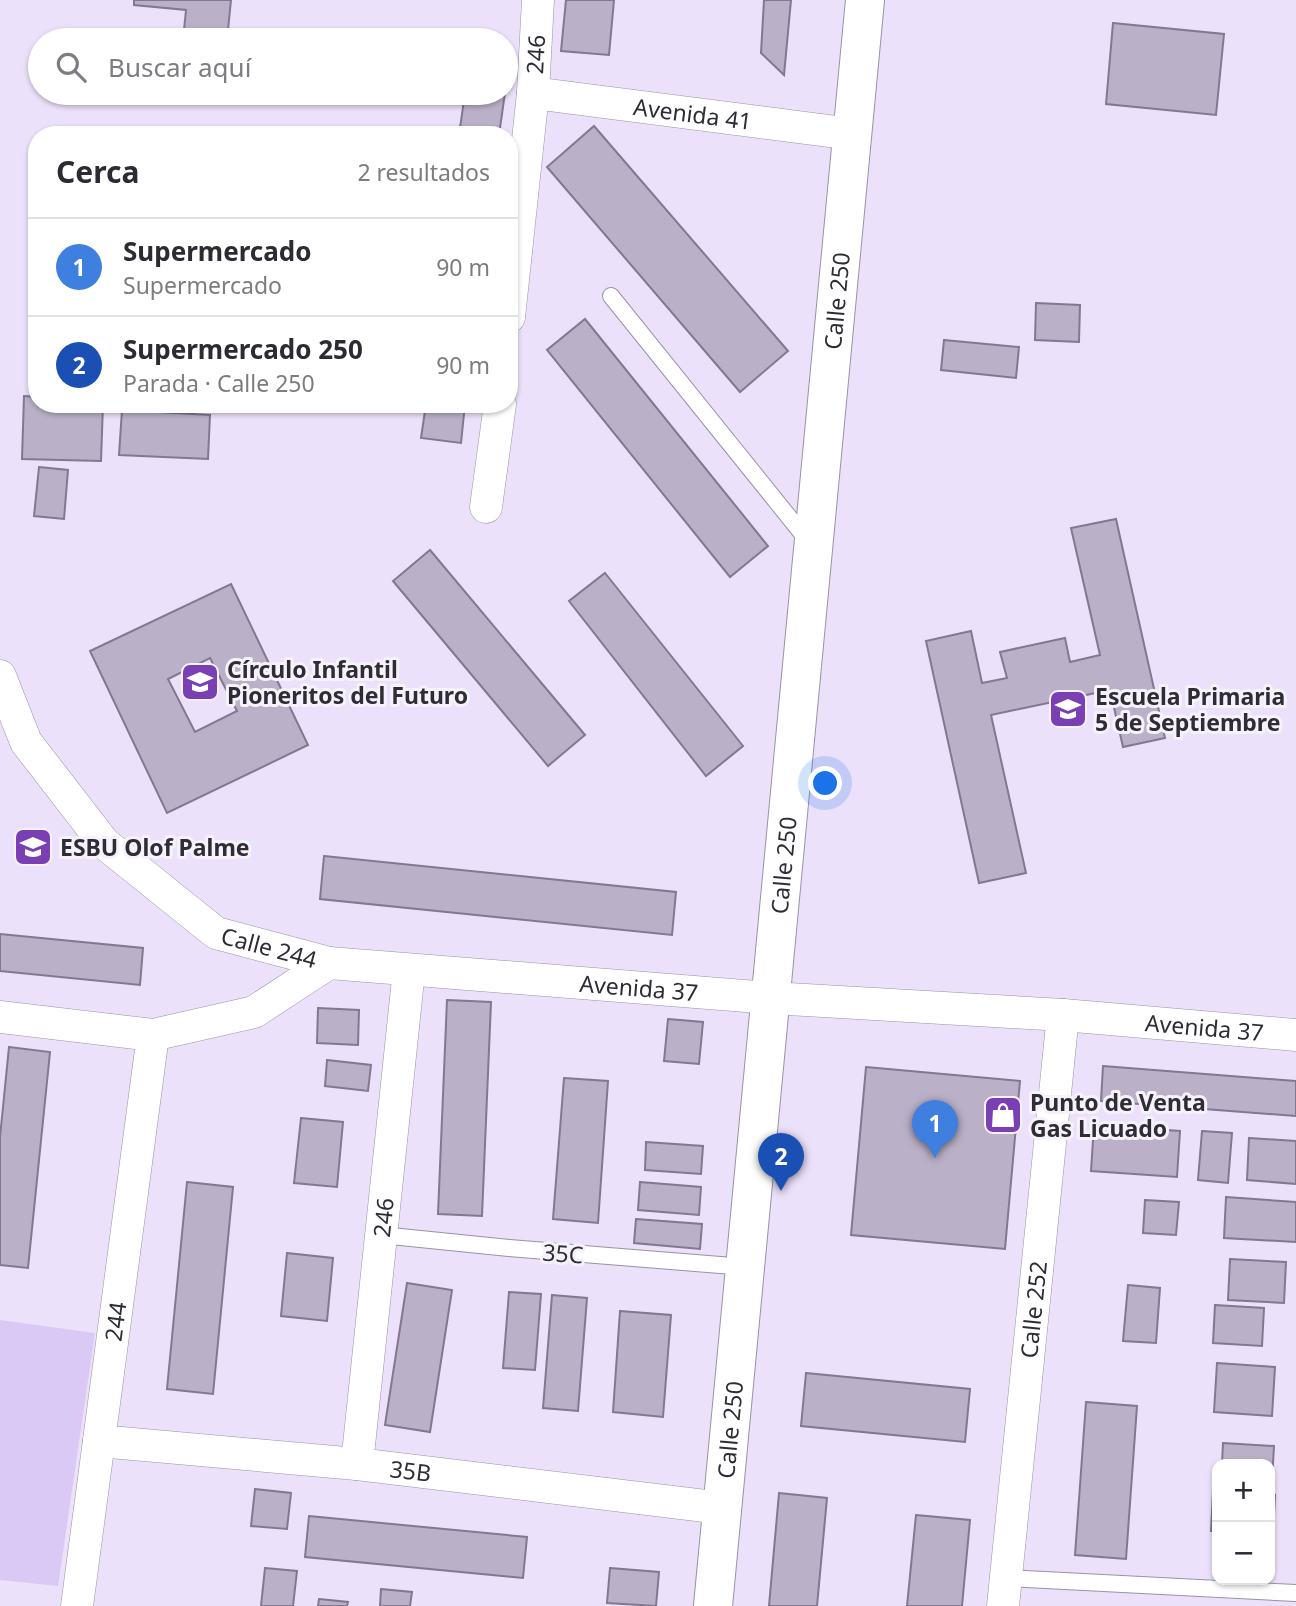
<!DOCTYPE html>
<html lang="es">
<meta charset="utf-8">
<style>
body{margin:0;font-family:"Noto Sans",sans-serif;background:#f2f2f3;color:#2b2b33}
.controls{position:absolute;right:21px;bottom:21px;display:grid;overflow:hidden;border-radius:14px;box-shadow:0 2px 5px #0004}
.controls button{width:63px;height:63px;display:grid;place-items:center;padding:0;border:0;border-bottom:2px solid #e1e1e2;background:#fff;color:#2b2b33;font:35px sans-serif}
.you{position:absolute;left:826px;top:784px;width:24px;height:24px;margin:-18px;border:5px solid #fff;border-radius:50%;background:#1a73e8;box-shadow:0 0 0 10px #1a73e833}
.badge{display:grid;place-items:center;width:46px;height:46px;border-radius:50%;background:#2563eb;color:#fff;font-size:23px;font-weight:700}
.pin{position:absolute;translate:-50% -58px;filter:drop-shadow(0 2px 4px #0008)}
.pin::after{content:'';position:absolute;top:37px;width:24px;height:21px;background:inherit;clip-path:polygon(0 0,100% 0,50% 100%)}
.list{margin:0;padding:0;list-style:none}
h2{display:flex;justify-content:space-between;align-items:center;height:91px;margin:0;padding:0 28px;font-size:30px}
h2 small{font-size:23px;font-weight:400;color:#7c7c81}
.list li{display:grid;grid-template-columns:46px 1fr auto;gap:21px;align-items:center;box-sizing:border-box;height:98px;padding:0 28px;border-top:2px solid #e1e1e2}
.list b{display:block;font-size:26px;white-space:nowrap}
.list p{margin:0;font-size:23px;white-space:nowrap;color:#7c7c81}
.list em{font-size:23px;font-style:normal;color:#7c7c81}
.icon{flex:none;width:38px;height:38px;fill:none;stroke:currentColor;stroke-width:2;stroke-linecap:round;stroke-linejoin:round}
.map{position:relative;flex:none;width:1296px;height:1606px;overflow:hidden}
.search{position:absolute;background:#fff;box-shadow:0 2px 5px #0004;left:28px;top:28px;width:490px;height:77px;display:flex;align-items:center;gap:18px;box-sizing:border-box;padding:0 24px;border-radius:38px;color:#7c7c81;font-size:26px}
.panel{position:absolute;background:#fff;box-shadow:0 2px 5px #0004;left:28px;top:126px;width:490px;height:287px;border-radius:28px}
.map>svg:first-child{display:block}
</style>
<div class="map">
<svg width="1296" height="1606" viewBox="0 0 1296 1606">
<rect width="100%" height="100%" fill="#ebe1fa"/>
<path fill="#dbc9f5" d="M0 1320 95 1333 58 1586 0 1580Z"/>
<g fill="#bab1c8" stroke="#82788f" stroke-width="2" fill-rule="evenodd">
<path d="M134 0H231L227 40H183L186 10 134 5Z"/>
<path d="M566 0H614L609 55 561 51Z"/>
<path d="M764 0H791L784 75 761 53Z"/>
<path d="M1113 23 1224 34 1216 115 1106 104Z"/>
<path d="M465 93H505L499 135H459Z"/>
<path d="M594 126 788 351 740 392 547 167Z"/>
<path d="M1036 303 1080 305 1079 342 1035 340Z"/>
<path d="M585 319 768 546 730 577 547 350Z"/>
<path d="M944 340 1019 347 1016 378 941 370Z"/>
<path d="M24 396 37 397V404H103L101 461 22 459Z"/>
<path d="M426 404H465L461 443 421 438Z"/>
<path d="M122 410 210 415 208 459 119 455Z"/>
<path d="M39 467 68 470 64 519 34 516Z"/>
<path d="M1116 519 1165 738 1123 747 1110 690 991 715 1026 873 979 883 926 641 971 631 982 683 1007 678 1000 652 1065 638 1070 662 1100 655 1071 528Z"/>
<path d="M430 550 585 735 548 766 393 581Z"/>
<path d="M605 573 743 746 706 776 569 601Z"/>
<path d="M231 584 308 745 167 813 90 651ZM210 658 237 711 195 732 168 679Z"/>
<path d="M324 856 676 892 672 935 320 899Z"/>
<path d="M0 934 143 948 140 985 0 971Z"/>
<path d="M447 1000 491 1002 482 1216 438 1214Z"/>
<path d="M318 1008 359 1010 358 1045 317 1043Z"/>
<path d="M668 1019 703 1022 699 1064 664 1061Z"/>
<path d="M9 1047 50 1052 28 1268 0 1265V1137Z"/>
<path d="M327 1060 371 1065 368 1091 325 1086Z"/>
<path d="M1103 1066 1296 1081V1116L1101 1101Z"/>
<path d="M866 1067 1020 1081 1005 1249 851 1235Z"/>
<path d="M564 1078 608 1081 598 1223 553 1219Z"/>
<path d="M301 1118 343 1122 337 1187 294 1183Z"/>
<path d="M1094 1125 1180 1131 1177 1177 1091 1171Z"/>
<path d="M1202 1131 1232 1133 1228 1183 1198 1180Z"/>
<path d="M1249 1138 1296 1141V1184L1247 1180Z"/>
<path d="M646 1142 703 1146 701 1174 645 1170Z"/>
<path d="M187 1182 233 1187 213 1394 167 1389Z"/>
<path d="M640 1182 701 1187 699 1215 638 1210Z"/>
<path d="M1226 1197 1296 1202V1242L1224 1238Z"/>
<path d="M1145 1200 1179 1202 1176 1235 1143 1233Z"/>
<path d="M636 1219 702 1224 700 1249 634 1243Z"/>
<path d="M287 1253 333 1258 327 1321 281 1316Z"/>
<path d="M1230 1259 1286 1262 1284 1303 1228 1300Z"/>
<path d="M407 1283 452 1290 430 1432 385 1425Z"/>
<path d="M1128 1285 1160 1288 1156 1343 1123 1341Z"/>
<path d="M509 1292 541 1294 535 1370 503 1368Z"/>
<path d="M552 1295 587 1298 578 1411 543 1408Z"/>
<path d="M1215 1305 1264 1308 1262 1346 1213 1343Z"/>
<path d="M620 1311 671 1315 663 1417 613 1412Z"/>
<path d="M1217 1363 1275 1367 1272 1416 1214 1412Z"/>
<path d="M806 1373 970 1389 965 1442 801 1426Z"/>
<path d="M1086 1402 1137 1406 1126 1559 1075 1555Z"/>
<path d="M1223 1443 1274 1446 1272 1480H1270V1464H1222Z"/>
<path d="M255 1489 291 1493 287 1529 251 1526Z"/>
<path d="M1213 1491H1217V1531H1211Z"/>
<path d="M779 1493 827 1498 817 1606H769Z"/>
<path d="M1270 1495H1275L1273 1535H1270Z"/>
<path d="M916 1515 970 1520 962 1606H907Z"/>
<path d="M309 1516 527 1537 523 1578 305 1557Z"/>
<path d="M265 1568 297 1571 293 1606H261Z"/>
<path d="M610 1568 659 1572 656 1606 607 1603Z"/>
<path d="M381 1589 412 1592 410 1606H380Z"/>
<path d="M319 1599 348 1602 347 1606H318Z"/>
</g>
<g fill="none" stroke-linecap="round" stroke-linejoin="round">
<defs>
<g id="lane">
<path d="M611 296 809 542"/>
<path d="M381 1235 509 1248 745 1267"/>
<path d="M1007 1578 1296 1593"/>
</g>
<g id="street">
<path id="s1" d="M533 93 852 134"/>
<path id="s2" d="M509 317 533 93 538 0"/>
<path d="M486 507 500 404"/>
<path id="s3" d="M0 676 26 742 104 843 216 933 329 963 771 998 1063 1015 1296 1035"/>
<path d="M0 1017 153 1035 254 1012 329 963"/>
<path id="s4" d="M99 1441 357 1464 722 1508"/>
<path id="s5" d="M357 1464 409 970"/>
<path id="s6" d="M77 1606 153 1035"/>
<path id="s7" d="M1003 1606 1063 1015"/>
</g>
<g id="secondary">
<path id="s8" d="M713 1606 865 0"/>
</g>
</defs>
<use href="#lane" stroke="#9b91a8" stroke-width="18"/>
<use href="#street" stroke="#9b91a8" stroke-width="33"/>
<use href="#secondary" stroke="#9b91a8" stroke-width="40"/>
<use href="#lane" stroke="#fff" stroke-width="16"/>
<use href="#street" stroke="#fff" stroke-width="32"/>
<use href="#secondary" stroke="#fff" stroke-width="38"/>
</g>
<defs>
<symbol id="school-square" viewBox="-11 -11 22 22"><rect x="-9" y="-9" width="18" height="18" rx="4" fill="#7b3fb4" stroke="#f6f2fc"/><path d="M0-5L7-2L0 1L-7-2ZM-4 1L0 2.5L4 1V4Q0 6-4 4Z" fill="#fff"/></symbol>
<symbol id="shop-square" viewBox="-11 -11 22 22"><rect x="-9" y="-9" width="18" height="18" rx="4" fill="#7b3fb4" stroke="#f6f2fc"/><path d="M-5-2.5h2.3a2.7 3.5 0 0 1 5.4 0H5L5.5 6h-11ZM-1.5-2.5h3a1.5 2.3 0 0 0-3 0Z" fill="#fff"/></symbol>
</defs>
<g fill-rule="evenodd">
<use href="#school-square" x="178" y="660" width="44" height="44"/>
<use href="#school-square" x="1046" y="687" width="44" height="44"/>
<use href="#school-square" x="11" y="825" width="44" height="44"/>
<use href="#shop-square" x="981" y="1093" width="44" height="44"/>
</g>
<g text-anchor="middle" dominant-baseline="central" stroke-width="6" stroke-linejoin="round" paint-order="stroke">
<g font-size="23" fill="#302c35" stroke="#f6f2fc">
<text stroke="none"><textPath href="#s2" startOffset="264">246</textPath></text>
<text stroke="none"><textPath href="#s1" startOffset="161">Avenida 41</textPath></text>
<text stroke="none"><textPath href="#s8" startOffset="1311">Calle 250</textPath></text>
<text stroke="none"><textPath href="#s8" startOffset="744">Calle 250</textPath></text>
<text stroke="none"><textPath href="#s3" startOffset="397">Calle 244</textPath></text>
<text stroke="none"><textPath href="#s3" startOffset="770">Avenida 37</textPath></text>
<text stroke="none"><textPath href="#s3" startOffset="1337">Avenida 37</textPath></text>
<text stroke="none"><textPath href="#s5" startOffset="248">246</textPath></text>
<text transform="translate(563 1253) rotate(4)">35C</text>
<text stroke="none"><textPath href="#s7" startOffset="298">Calle 252</textPath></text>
<text stroke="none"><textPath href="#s6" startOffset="287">244</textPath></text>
<text stroke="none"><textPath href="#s8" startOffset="177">Calle 250</textPath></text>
<text stroke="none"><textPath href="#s4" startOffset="313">35B</textPath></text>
</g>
<g font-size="23" font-weight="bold" fill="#302c35" stroke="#f6f2fc" text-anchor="start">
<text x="227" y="669">Círculo Infantil<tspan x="227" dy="26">Pioneritos del Futuro</tspan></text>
<text x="1095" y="696">Escuela Primaria<tspan x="1095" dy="26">5 de Septiembre</tspan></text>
<text x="60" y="847">ESBU Olof Palme</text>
<text x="1030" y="1102">Punto de Venta<tspan x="1030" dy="26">Gas Licuado</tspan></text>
</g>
</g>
</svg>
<div class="controls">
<button>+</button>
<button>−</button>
</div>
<div class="you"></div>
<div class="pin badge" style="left:935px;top:1158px;background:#3f7fe0">1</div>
<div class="pin badge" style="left:781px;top:1191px;background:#1a4fb4">2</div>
<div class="search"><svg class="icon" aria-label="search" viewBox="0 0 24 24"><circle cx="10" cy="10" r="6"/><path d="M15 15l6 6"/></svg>Buscar aquí</div>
<section class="panel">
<h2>Cerca<small>2 resultados</small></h2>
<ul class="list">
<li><span class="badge" style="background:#3f7fe0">1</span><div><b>Supermercado</b><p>Supermercado</p></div><em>90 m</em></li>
<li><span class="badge" style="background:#1a4fb4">2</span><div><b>Supermercado 250</b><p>Parada · Calle 250</p></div><em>90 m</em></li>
</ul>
</section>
</div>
